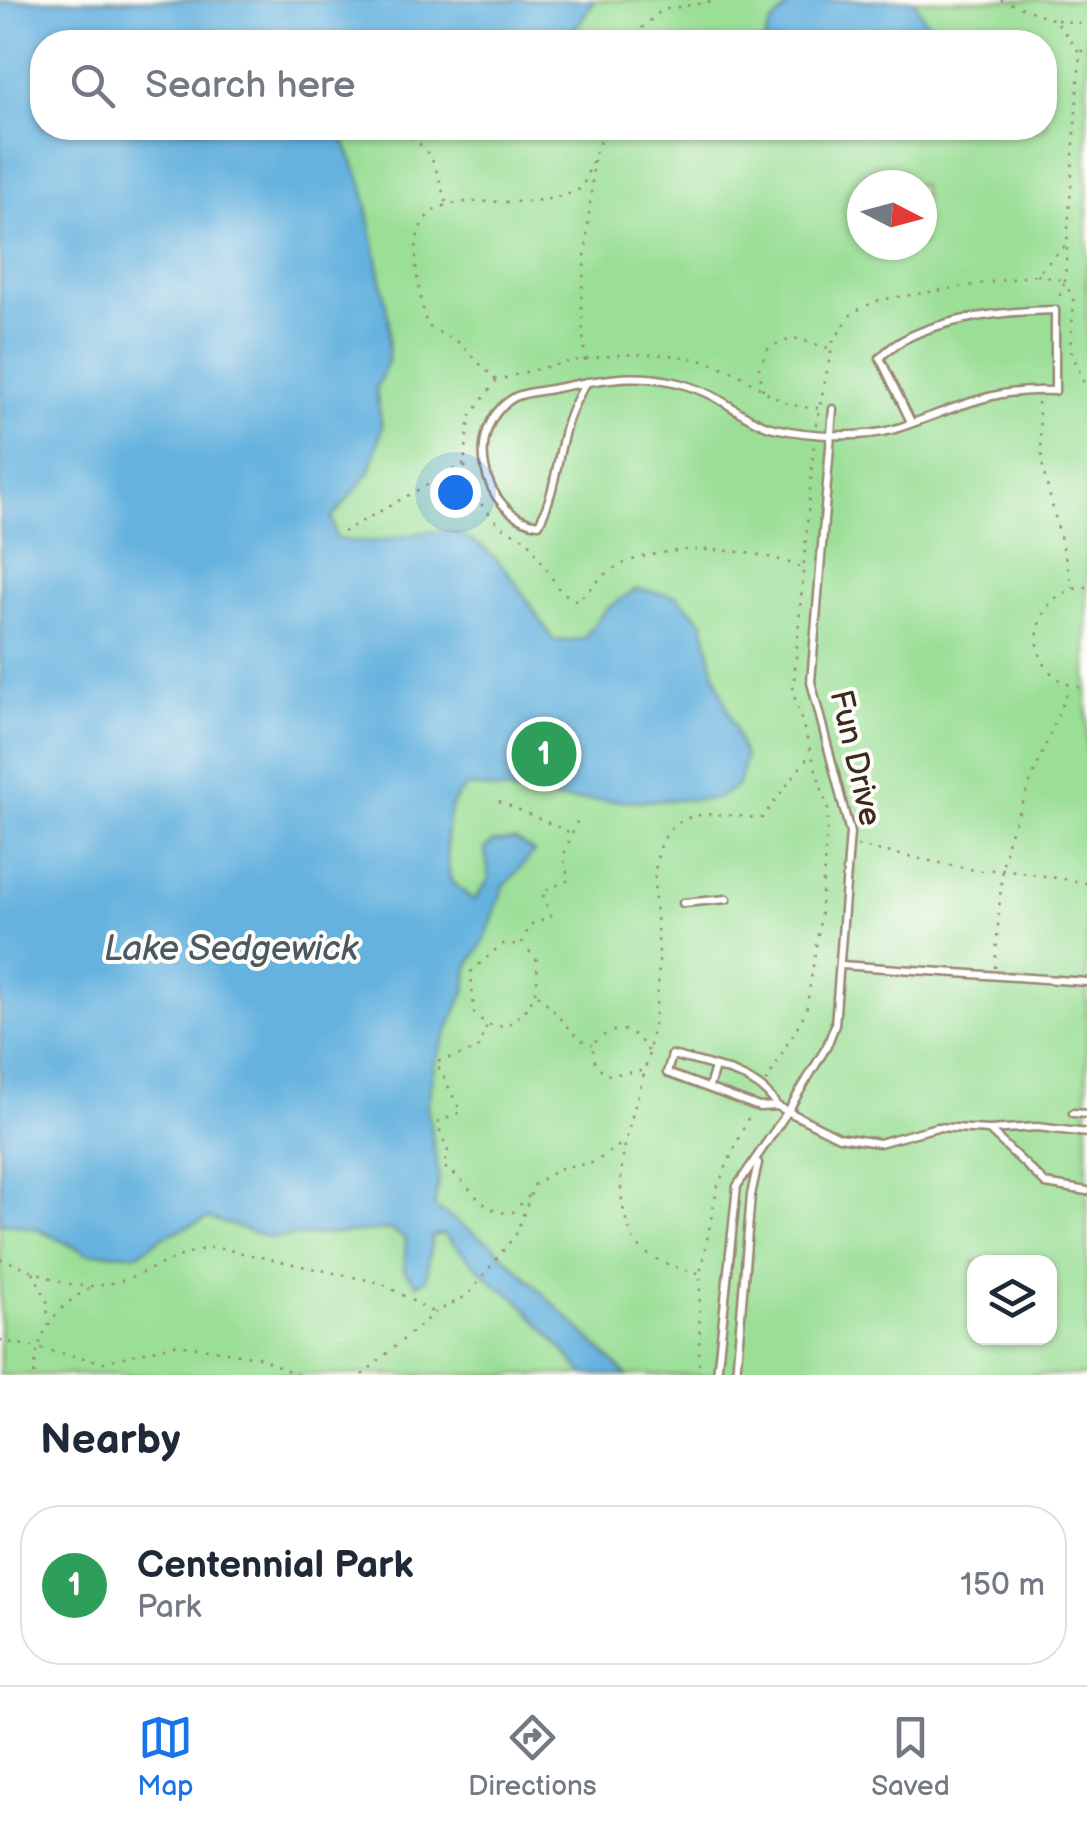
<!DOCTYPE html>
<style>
body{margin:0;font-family:"Balsamiq Sans",sans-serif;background:#f6f6f7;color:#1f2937}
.controls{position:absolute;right:30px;bottom:30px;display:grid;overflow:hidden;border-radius:20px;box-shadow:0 2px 8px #0004}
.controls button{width:90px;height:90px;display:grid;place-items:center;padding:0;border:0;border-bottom:2px solid #e0e1e3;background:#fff;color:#1f2937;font:50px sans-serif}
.compass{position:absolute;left:847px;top:170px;width:90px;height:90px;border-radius:50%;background:#fff;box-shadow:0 2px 8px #0004;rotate:96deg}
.you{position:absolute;left:455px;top:492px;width:35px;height:35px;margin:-25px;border:8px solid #fff;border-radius:50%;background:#1a73e8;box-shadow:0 0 0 15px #1a73e833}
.badge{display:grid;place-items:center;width:65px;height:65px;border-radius:50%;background:#1a73e8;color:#fff;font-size:32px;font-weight:700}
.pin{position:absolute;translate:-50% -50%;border:5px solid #fff;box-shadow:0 2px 10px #0006}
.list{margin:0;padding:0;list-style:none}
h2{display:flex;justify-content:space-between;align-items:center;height:130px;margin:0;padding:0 40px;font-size:42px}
h2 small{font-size:32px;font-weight:400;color:#747a83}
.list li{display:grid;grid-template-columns:65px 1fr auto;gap:30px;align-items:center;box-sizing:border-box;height:160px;margin:0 20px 20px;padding:0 20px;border:2px solid #e0e1e3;border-radius:40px}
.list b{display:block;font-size:38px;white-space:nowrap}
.list p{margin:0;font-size:32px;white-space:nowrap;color:#747a83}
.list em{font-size:32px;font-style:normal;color:#747a83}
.icon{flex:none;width:55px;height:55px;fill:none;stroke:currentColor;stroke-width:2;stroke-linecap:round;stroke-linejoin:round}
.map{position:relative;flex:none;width:1087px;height:1375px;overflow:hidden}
.search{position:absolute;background:#fff;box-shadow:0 2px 8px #0004;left:30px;right:30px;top:30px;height:110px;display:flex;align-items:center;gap:25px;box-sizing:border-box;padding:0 35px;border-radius:40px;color:#747a83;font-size:38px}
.sheet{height:310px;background:#fff}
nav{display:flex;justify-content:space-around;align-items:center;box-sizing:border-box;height:140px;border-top:2px solid #e0e1e3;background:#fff;font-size:28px;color:#747a83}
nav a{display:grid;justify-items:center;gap:5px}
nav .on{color:#1a73e8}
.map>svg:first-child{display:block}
</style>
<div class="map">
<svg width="1087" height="1375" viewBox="0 0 1087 1375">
<rect width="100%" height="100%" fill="#fdfcf7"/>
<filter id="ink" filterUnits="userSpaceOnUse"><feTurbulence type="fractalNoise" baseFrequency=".01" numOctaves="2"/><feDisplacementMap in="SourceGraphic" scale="20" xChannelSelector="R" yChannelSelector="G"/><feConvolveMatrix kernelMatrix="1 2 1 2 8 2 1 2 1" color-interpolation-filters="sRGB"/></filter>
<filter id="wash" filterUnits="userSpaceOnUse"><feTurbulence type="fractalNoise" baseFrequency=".0048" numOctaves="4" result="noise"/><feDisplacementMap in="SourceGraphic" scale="40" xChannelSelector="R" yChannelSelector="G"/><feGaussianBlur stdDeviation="2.25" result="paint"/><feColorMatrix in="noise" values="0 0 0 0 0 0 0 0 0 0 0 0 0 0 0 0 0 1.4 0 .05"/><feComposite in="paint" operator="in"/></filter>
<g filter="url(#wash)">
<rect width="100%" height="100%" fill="#f3e2c6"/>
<path fill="#9bdf97" stroke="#6b845a" stroke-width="2.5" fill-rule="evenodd" d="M0 0H1087V1375H0ZM42 42H1044V128H42ZM862 185H922V245H862ZM974 1262H1050V1338H974Z"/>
<g fill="#65b2df" stroke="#506e7e" stroke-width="2.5">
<path d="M0 0H595L566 42H42V128H334L345 143 363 186 389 321 388 361 376 390 382 428 370 472 332 518 336 538C366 546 389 539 419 533 490 520 520 592 554 641L583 639 605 610 636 589 677 596 703 622 715 674 745 758 738 785 717 799 633 801 567 800 469 786C440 802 445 853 451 881L474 901 489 879 485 849 493 842 515 840 534 852 503 888 485 940 468 967 466 989 435 1062 427 1107 439 1177 434 1207 494 1246 627 1375H585L516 1298 495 1284 443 1234 432 1236 426 1280 417 1284 404 1270 406 1239 391 1230 271 1238 208 1218 161 1238 138 1254 87 1253 39 1230 0 1222Z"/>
<path d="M795 0H914L938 42H764L770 25Z"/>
</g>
</g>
<g filter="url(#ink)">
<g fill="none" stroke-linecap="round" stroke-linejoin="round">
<defs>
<g id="service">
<path d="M587 382C553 433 564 475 539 524 482 517 461 427 515 397 525 392 541 391 552 389 608 377 653 369 707 393 729 403 751 423 774 428 809 436 861 439 895 429 957 409 986 388 1055 391V310C1005 311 915 319 880 358L911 422"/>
<path d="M683 903 727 899"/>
<path d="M841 965 1087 982"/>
<path d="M709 1087 715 1067"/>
<path d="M777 1106C758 1072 707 1065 672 1055L667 1073 759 1107 777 1106 839 1137 879 1143 937 1127 989 1130 1037 1127 1087 1133"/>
<path d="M1073 1113 1087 1114"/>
<path d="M990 1131 1046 1184 1087 1191"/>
<path d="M717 1375 737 1186 788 1111 827 1046 835 1025 850 833 811 682 833 409"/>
<path d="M736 1375 751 1195 758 1163"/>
</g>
</defs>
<use href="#service" stroke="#978672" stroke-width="11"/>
<g stroke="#978672" stroke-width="2.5" stroke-dasharray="2.5 8" stroke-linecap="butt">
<path d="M1057 20 1087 24"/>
<path d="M626 42 662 10 720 0"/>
<path d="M1081 52 1087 45"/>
<path d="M392 128C433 145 434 162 446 202"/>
<path d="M1067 248 1065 281 1074 302 1070 348 1087 391"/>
<path d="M1037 275 1065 281 1057 303"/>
<path d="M585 361 581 301 594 160"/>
<path d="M496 380 458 342 427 326C379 139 496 232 582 188L605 128"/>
<path d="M763 390 759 368 769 347 794 338 832 349"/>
<path d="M1038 402 1043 469 1073 588"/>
<path d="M816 425 833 342 853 312 879 300 1036 275 1067 244 1080 53 1055 20 1001 0"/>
<path d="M343 532 464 464"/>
<path d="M800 567C752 547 669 542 620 565 604 572 590 590 577 601L560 591 528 540 500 526 477 499 464 464 470 417 496 381C564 359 659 340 727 369 764 385 774 408 818 408"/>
<path d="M1087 587C1021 591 1021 685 1087 688"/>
<path d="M499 801 571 833"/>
<path d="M857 846 979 871 1002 869 1087 883"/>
<path d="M995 968 1002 869 1008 838 1069 687"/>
<path d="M538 995C556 1009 572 1040 592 1045"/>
<path d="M489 1025 505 1027C533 1008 541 990 536 957L523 946"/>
<path d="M641 1071 606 1075 595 1063 592 1045C614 1024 631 1024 648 1051"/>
<path d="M766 1082 806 1011 820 921 828 810 793 692 814 443"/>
<path d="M529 1196 512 1213C478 1214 470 1179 443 1167L449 1154 437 1123 461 1112 436 1062 477 1050 487 1025 474 1013 471 972 502 944 521 945 530 925 551 916 542 892 569 880 563 857 579 816"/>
<path d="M0 1259C30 1267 60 1287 91 1286 135 1285 185 1245 219 1248L381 1283 434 1313"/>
<path d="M33 1272 47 1300 48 1321"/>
<path d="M698 1273C677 1268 643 1259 633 1238 603 1175 637 1113 649 1052 654 1023 659 990 659 960 659 924 646 873 664 839 684 802 729 817 762 818L808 757"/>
<path d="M0 1340 103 1362 178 1344 258 1357 298 1375"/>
<path d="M34 1375C37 1332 55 1307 92 1287"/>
<path d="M362 1375 434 1313 468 1295 516 1234 535 1183 563 1167 593 1163 623 1143"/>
<path d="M699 1375 700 1274 718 1185 749 1116"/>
</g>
<use href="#service" stroke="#fff" stroke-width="6"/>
</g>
</g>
<g text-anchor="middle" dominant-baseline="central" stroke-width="8" stroke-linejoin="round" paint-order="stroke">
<g font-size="32" fill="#3b2a1e" stroke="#fdfcf7">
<text transform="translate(855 758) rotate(77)">Fun Drive</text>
</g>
<g font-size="35" font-style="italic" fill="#4a5a62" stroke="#fdfcf7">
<text x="231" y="949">Lake Sedgewick</text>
</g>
</g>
</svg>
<div class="controls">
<button><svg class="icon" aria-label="layers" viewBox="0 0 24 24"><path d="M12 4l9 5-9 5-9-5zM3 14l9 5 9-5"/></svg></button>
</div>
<svg class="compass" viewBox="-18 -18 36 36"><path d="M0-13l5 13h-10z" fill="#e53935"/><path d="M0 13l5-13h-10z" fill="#747a83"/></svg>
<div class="you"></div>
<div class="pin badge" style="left:544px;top:754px;background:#2e9e5b">1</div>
<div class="search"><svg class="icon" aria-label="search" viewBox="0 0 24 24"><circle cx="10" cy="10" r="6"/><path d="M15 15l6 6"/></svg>Search here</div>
</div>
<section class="sheet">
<h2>Nearby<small></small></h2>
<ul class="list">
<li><span class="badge" style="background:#2e9e5b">1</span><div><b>Centennial Park</b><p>Park</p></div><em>150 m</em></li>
</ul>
</section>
<nav>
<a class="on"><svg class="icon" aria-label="map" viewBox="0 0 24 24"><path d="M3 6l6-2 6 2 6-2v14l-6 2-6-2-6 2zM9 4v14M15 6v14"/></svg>Map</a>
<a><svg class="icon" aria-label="directions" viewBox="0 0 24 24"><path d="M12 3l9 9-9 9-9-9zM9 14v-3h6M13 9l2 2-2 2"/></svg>Directions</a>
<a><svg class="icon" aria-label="saved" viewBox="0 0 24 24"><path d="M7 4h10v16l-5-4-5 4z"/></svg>Saved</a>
</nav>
